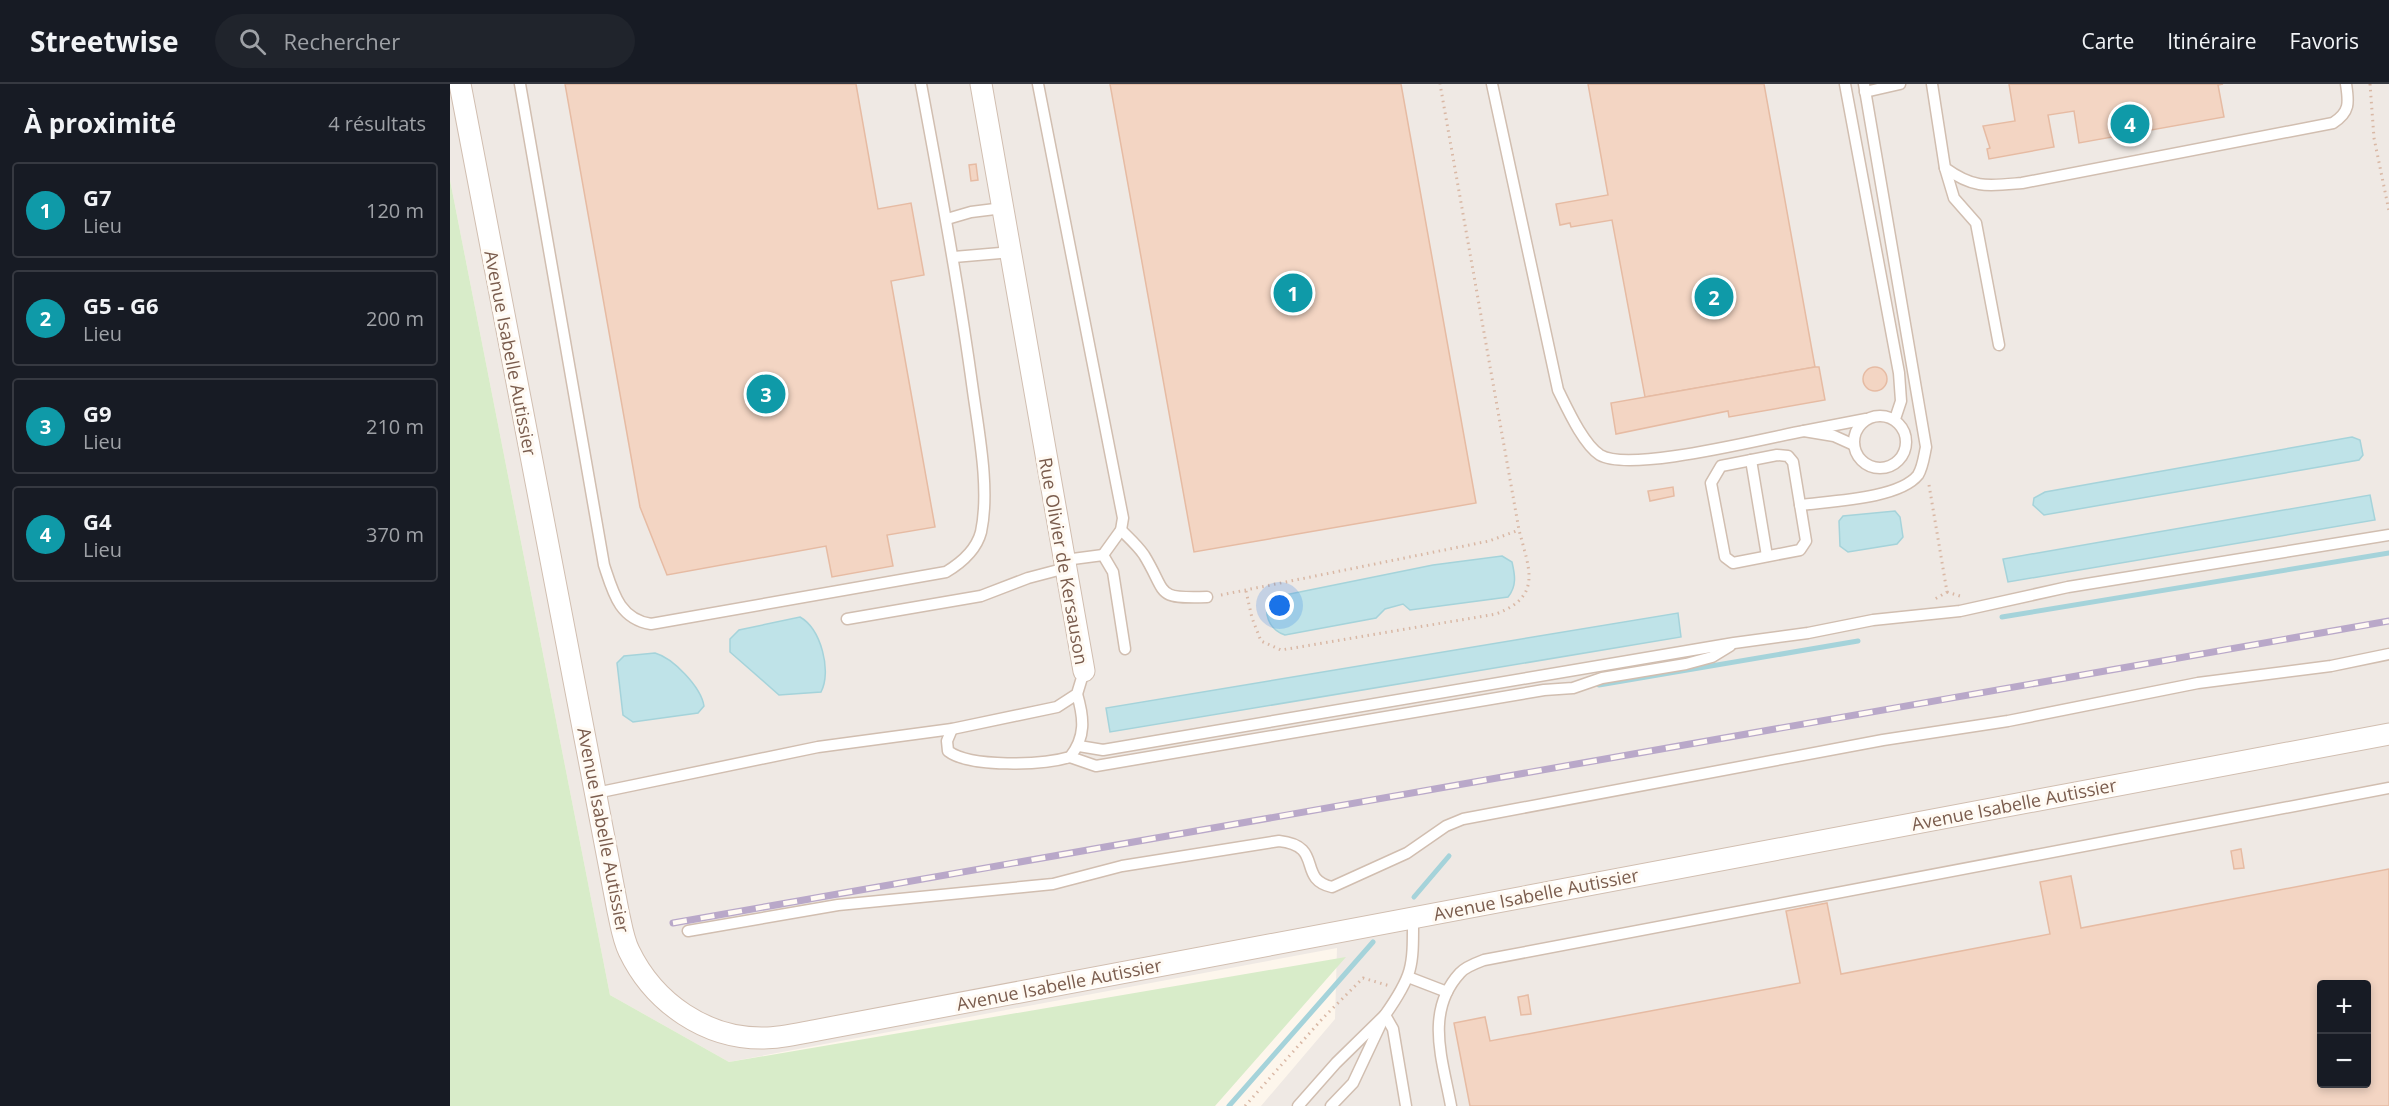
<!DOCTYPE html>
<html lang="fr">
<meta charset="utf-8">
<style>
body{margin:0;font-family:"Open Sans",sans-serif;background:#20242c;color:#f1f3f6}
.controls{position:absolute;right:18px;bottom:18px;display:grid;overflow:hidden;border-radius:6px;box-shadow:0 3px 9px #0003}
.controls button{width:54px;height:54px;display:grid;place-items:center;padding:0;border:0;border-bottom:2px solid #363941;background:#171b24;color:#f1f3f6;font:30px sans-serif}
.you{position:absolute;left:830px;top:522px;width:21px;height:21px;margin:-15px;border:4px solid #fff;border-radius:50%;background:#1a73e8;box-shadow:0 0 0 9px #1a73e833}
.badge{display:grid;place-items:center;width:39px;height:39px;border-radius:50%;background:#7c3aed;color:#fff;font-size:20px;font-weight:700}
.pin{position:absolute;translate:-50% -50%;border:3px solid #fff;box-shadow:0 2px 6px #0006}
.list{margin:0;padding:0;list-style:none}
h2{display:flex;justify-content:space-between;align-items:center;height:78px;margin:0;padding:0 24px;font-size:26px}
h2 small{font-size:20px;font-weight:400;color:#9ea1a6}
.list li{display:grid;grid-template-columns:39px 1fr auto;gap:18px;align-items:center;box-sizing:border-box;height:96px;margin:0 12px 12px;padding:0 12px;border:2px solid #363941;border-radius:6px}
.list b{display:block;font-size:22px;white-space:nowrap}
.list p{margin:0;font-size:20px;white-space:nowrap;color:#9ea1a6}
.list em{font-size:20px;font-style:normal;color:#9ea1a6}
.icon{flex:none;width:33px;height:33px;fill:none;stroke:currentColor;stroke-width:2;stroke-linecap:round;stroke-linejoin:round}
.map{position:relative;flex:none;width:1939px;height:1022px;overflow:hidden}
header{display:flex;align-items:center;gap:36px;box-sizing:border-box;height:84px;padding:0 30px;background:#171b24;border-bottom:2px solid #363941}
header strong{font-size:28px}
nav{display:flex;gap:33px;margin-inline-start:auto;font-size:21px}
.search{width:420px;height:54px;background:#20242c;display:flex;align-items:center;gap:15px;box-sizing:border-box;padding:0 21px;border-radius:33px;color:#9ea1a6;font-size:22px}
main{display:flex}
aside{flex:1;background:#171b24}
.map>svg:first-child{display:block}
</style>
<header>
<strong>Streetwise</strong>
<div class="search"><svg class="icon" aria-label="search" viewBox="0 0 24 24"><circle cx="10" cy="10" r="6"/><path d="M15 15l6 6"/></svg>Rechercher</div>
<nav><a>Carte</a><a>Itinéraire</a><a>Favoris</a></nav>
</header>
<main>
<aside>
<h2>À proximité<small>4 résultats</small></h2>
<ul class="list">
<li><span class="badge" style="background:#0f9aa8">1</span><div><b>G7</b><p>Lieu</p></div><em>120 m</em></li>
<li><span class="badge" style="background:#0f9aa8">2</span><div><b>G5 - G6</b><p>Lieu</p></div><em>200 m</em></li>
<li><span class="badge" style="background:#0f9aa8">3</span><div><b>G9</b><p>Lieu</p></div><em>210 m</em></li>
<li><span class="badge" style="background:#0f9aa8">4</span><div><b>G4</b><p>Lieu</p></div><em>370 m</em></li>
</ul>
</aside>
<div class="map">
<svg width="1939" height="1022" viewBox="0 0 1939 1022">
<rect width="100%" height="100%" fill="#fdf6ec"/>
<path fill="#efe9e4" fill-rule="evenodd" d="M0 0H1939V1022H811L885 935 887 864 279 978 160 911 0 96ZM1872 900H1916V1000H1872Z"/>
<path fill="#d8ecc9" d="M0 96 160 911 279 978 896 873 765 1022H0Z"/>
<g fill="#bfe3e8" stroke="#a5d3da" stroke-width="1.5">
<path d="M1902 353 1910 356 1913 371 1909 376 1594 431 1583 421 1584 414 1595 408Z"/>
<path d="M1920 411 1925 436 1558 498 1553 475Z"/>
<path d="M1445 427 1450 433 1453 453 1447 460 1398 468 1390 462 1389 437 1393 432Z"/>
<path d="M1052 472 1062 478C1065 491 1067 502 1058 513L960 526 953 520 935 525 926 534 835 551C819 546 812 528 820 514L983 481Z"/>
<path d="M1228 529 1231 553 660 648 656 624Z"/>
<path d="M350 533C371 545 382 587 371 608L329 611 280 568V555L289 546Z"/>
<path d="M205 569C223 574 251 603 254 622L248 629 183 638 173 631 167 579 174 572Z"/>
</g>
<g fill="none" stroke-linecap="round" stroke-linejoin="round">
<g stroke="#a5d3da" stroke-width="5">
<path d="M1552 533 1939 469"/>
<path d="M1149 601 1408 557"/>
<path d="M964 813 999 772"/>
<path d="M779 1022 923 858"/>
</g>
</g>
<g fill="#f3d5c3" stroke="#e6bba3" stroke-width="1.5" fill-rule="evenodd">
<path d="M115 0H406L428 125 461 119 474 191 441 197 485 443 437 451 443 482 382 493 376 462 217 491 190 423Z"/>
<path d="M660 0H951L1026 419 744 468Z"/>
<path d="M1138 0H1314L1365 283 1195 313 1162 136 1121 143 1120 139 1110 141 1106 120 1158 111Z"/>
<path d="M1559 0H1773L1768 1 1774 33 1629 59 1624 27 1598 31 1604 63 1539 75 1537 65 1540 64 1533 42 1565 37Z"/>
<path d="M526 80 528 96 521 97 519 81Z"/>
<circle cx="1425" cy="295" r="12"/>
<path d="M1365 283H1369L1375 316 1279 333 1278 327 1166 350 1161 319Z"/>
<path d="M1223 403 1224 412 1200 417 1198 407Z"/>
<path d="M1791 765 1794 784 1784 785 1781 767Z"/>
<path d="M1939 785V1022H1020L1004 939 1035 933 1040 957 1350 899 1336 827 1377 819 1391 890 1600 850 1590 798 1621 792 1631 844ZM1872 900H1916V1000H1872Z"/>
<path d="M1078 911 1081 930 1071 931 1068 913Z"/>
</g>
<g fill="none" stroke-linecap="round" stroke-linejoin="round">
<defs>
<g id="service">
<path d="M70 0 154 481C163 508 169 535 201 540L496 488C511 479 526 467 531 448 540 406 529 350 523 307 509 204 490 102 471 0"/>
<path d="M588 0 673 434 671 446 653 471"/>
<path d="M1042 0 1108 306C1117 324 1133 360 1150 371 1180 389 1315 354 1354 347"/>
<path d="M1395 0 1449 289 1451 317 1445 335"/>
<path d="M1482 0 1495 84C1524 105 1538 102 1572 99L1883 39C1900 28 1899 19 1896 0"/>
<path d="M1415 8 1450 0"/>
<path d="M1495 84 1504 114 1526 139 1549 261"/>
<path d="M497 135 521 128 553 124"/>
<path d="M504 173 562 168"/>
<circle cx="1430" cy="358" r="26"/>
<path d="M1404 361 1384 352 1354 347 1416 335"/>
<path d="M1327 371 1338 372 1343 378 1356 457 1350 466 1283 479 1275 473 1261 399 1271 382Z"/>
<path d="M1301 376 1317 472"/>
<path d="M1350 421C1380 417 1449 415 1468 391 1473 383 1474 372 1476 363L1414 0"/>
<path d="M671 446C679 454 688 462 694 471 718 510 704 515 757 513"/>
<path d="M615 476 653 471 663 488 675 565"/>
<path d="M397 535 531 512 578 494 616 484"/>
<path d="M502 645 497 657 498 667C520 684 593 681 620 673 636 653 634 634 627 610"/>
<path d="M629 662 653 666 1284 559 1358 549 1423 536 1510 527 1618 503 1939 451"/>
<path d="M620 673 646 682 1094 606 1123 604 1152 594 1236 580 1262 573 1280 562"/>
<path d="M146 709 368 663 502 645 607 623 627 610 634 587"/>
<path d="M238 847 388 821 603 800 672 782 829 757C875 762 846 795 882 803L957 769 996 742 1013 735 1433 656 1558 637 1748 599 1881 582 1939 570"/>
<path d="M958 893 997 908"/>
<path d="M848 1022 886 979 935 931 903 999 881 1022"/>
<path d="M956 1022 943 945 935 931C964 890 963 882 963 833"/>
<path d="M1001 1022C993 977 974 928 1010 889 1015 883 1026 879 1034 876L1939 704"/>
</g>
<g id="minor">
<path d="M10 0 168 827C171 840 173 855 179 867 204 919 256 955 314 954 332 954 351 949 368 946L1939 650"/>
<path d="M531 0 634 587"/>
</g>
</defs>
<use href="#service" stroke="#d1beb0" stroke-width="13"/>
<use href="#minor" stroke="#d1beb0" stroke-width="23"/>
<g stroke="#d9b8a5" stroke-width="3" stroke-dasharray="1.5 4.5" stroke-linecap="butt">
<path d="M1920 0 1924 54 1939 127"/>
<path d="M1479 401 1497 508 1485 515"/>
<path d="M796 507 802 534 811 557 831 566 1046 530C1093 512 1079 485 1069 446L990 0"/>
<path d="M1497 508 1510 512"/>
<path d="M771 511 1039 457 1069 446"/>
<path d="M795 1022 873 934 913 894 940 902"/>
</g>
<use href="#service" stroke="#fff" stroke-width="10"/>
<use href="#minor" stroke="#fff" stroke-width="21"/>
<defs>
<path id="rail" d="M223 839 1939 537"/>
</defs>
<use href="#rail" stroke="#b9a8c9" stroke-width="7"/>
<use href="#rail" stroke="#fffaf3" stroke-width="4.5" stroke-dasharray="14" stroke-linecap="butt"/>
</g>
<g text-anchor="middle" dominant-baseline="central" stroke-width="6" stroke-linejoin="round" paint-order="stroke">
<g font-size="18" fill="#7a5c4d" stroke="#fffaf3">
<text transform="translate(61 269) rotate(79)">Avenue Isabelle Autissier</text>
<text transform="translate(614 477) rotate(80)">Rue Olivier de Kersauson</text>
<text transform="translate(1564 720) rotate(-11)">Avenue Isabelle Autissier</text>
<text transform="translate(154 746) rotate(79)">Avenue Isabelle Autissier</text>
<text transform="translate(1086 810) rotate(-11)">Avenue Isabelle Autissier</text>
<text transform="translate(609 900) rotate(-11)">Avenue Isabelle Autissier</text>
</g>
</g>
</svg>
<div class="controls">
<button>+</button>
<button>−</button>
</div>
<div class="you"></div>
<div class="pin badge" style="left:843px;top:209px;background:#0f9aa8">1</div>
<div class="pin badge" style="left:1264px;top:213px;background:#0f9aa8">2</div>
<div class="pin badge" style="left:316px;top:310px;background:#0f9aa8">3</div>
<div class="pin badge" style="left:1680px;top:40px;background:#0f9aa8">4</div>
</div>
</main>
